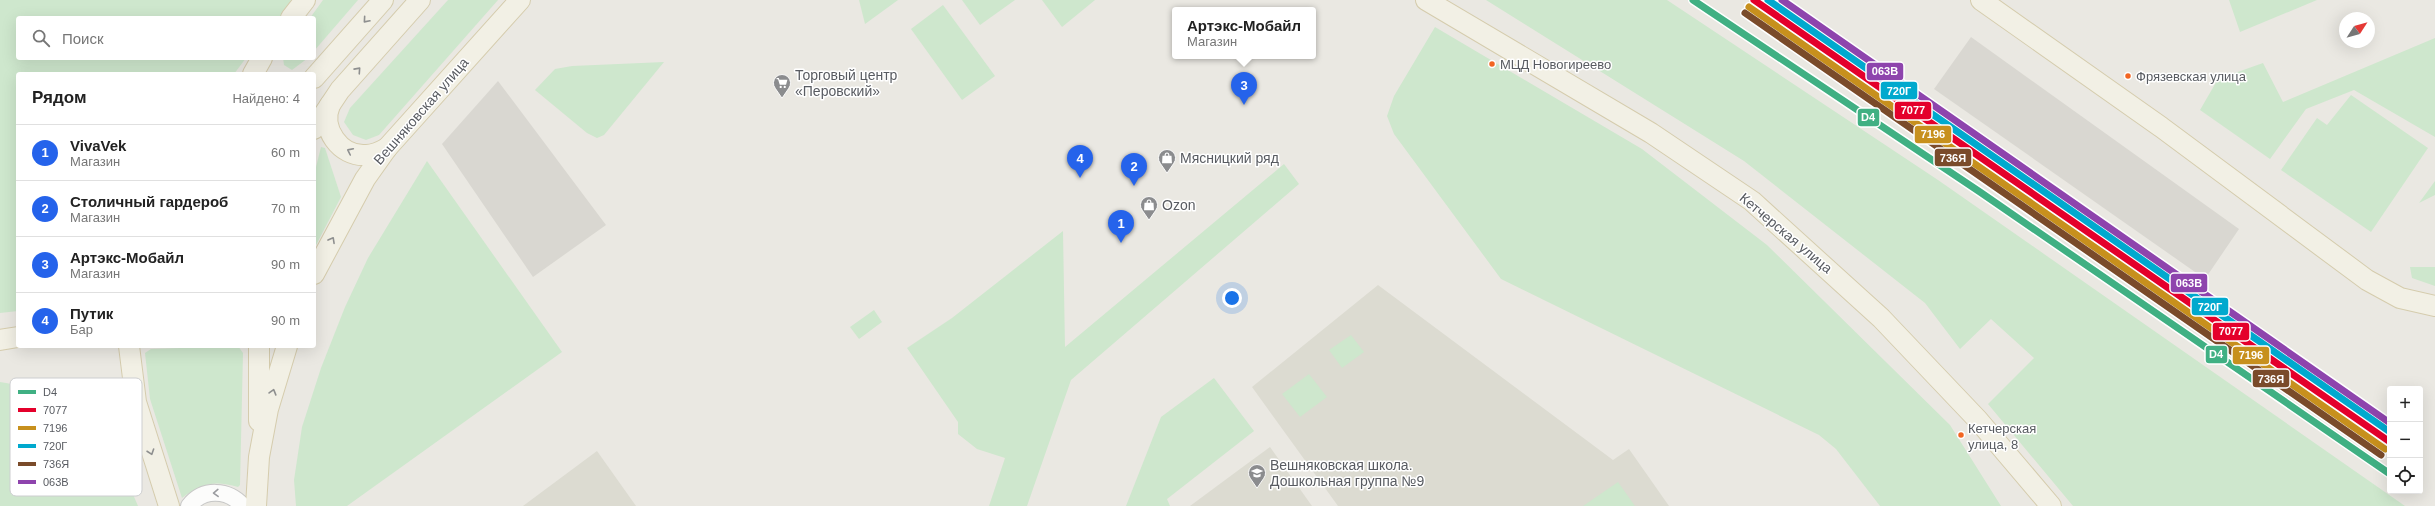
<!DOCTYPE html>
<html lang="ru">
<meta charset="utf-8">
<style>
body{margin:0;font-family:Arial,sans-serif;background:#f6f6f6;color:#222}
.controls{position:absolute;right:12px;bottom:12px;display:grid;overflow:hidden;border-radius:4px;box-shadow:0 4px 16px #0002}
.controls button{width:36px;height:36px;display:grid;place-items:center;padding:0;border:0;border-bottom:1px solid #e0e0e0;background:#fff;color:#222;font:20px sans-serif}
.compass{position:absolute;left:2339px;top:12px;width:36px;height:36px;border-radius:50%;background:#fff;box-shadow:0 4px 16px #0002;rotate:54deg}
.you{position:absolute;left:1232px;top:298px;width:14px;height:14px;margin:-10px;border:3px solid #fff;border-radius:50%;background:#1a73e8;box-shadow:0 0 0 6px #1a73e833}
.badge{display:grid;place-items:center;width:26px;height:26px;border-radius:50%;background:#2563eb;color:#fff;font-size:13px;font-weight:700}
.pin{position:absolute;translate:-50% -33px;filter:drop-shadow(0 1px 2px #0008)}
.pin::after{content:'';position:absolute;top:21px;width:14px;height:12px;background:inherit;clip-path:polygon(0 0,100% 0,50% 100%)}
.popup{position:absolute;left:1172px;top:7px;width:144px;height:52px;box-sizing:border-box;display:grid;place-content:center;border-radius:4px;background:#fff;filter:drop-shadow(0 1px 3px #0005);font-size:13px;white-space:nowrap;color:#767676}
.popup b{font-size:15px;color:#222}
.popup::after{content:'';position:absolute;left:50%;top:100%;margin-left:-8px;border:8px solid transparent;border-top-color:#fff}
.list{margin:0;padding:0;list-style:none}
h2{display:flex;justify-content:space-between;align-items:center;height:52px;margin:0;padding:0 16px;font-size:17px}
h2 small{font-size:13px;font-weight:400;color:#767676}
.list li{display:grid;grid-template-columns:26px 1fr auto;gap:12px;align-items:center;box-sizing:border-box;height:56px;padding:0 16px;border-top:1px solid #e0e0e0}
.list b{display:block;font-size:15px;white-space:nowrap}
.list p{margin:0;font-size:13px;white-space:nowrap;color:#767676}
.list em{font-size:13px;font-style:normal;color:#767676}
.icon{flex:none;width:22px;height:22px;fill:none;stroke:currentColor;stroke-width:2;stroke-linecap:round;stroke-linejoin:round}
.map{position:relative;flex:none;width:2435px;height:506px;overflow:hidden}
.search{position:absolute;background:#fff;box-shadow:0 4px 16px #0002;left:16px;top:16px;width:300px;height:44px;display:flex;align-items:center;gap:10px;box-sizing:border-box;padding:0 14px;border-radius:4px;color:#767676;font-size:15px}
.panel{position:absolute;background:#fff;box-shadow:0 4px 16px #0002;left:16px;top:72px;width:300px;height:276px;border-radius:4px}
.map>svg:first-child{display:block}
</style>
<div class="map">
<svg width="2435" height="506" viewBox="0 0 2435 506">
<rect width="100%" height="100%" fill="#eae8e2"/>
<g fill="#d9d7d1">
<path d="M1971 37 2239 229 2205 279 1934 89Z"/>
<path d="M498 81 606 225 533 277 442 144Z"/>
</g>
<g fill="#dcdbd1">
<path d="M1378 285 1613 460 1629 449 1669 506H1338L1252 387Z"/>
<path d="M1270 447 1312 506H1190L1240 469Z"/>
<path d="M597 451 636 506H523Z"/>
</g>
<g fill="#cee7cd">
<path d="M0 0H291L280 18H18V58H246L234 74H18V311L0 313Z"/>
<path d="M323 0H358L314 51V18H310Z"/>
<path d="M448 0H498L379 135 366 140 353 135 344 122 350 108Z"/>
<path d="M859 0H898L865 24Z"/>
<path d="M962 0H1015L980 25Z"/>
<path d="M1042 0H1095L1062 27Z"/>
<path d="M1486 0H1667L1938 180 2405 506H2073L1988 404 2034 358 1991 319 1960 349 1925 303 1744 161Z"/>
<path d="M2229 0H2317L2240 32Z"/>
<path d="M943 5 995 76 962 100 911 29Z"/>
<path d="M1435 27 1642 149 1767 245 1950 425 2001 506H1880L1836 449 1819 435 1501 279 1394 134 1387 116 1394 96Z"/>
<path d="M2435 38V137L2354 90 2306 109 2270 159 2200 110 2218 79 2263 63 2283 102Z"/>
<path d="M283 58H308L292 70 284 65Z"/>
<path d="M664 62 604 135 597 138 587 133 535 90 555 69 572 66Z"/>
<path d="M2351 95 2428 148 2371 232 2281 170 2317 118 2327 125Z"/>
<path d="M321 147 325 148 341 197 314 249V175Z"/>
<path d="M427 161 562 352 347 506H296L294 480 302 427 321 368 345 307 368 258Z"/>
<path d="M1284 164 1299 184 1071 380 1027 506H989L1005 458 977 449 958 434V422L907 348 952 318 1063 231 1065 347Z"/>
<path d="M2435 181V195L2419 203Z"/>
<path d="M2410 267H2435V286L2412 278Z"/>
<path d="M874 310 882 322 859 339 850 327Z"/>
<path d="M1351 335 1364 352 1342 368 1329 350Z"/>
<path d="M238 346 243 353 240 485 238 487C215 480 201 483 182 498L150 399 145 353 151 349Z"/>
<path d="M1309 374 1327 397 1300 417 1282 394Z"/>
<path d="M1214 378 1254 431 1167 499 1170 506H1126L1161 417Z"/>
<path d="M0 382C40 388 81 414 106 446 121 464 129 485 138 506H0Z"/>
<path d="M1618 482 1635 506H1583Z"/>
</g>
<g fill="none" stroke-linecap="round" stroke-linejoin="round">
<defs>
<path id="minor" d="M189 506C203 488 228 489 243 506"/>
<g id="major">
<path d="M1426 0 1651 133 1752 201 1881 318 1978 420 2051 506"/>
<path d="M1981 0 2161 127 2367 280 2400 298 2435 306"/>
<path d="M291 18 305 0"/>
<path d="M253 74 262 58"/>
<path d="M314 78 383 0"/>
<path d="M330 105C320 128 340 157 366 155 373 155 380 152 387 148"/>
<path d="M314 129 340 90 420 0"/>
<path d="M314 274 365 179 387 148 520 0"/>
<path d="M0 340 18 337"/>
<path d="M129 346 136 402 169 506"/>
<path d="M259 421V346"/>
<path d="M256 506 259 457 268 409 287 346"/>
</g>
</defs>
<use href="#minor" stroke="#c7c7c6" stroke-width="18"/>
<use href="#major" stroke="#d5ccad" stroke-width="22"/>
<use href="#minor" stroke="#fcfcfb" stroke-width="16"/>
<use href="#major" stroke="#f2f0e5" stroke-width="20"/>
<defs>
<path id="rail-1" d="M1693 0 1980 192 2390 474"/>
<path id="rail-2" d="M1754 0 2390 442"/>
<path id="rail-3" d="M1749 7 2385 449"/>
<path id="rail-4" d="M1768 0 2390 432"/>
<path id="rail-5" d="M1745 13 2381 455"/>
<path id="rail-6" d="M1782 0 2390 423"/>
</defs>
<use href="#rail-1" stroke="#fff" stroke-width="10"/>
<use href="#rail-2" stroke="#fff" stroke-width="10"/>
<use href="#rail-3" stroke="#fff" stroke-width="10"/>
<use href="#rail-4" stroke="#fff" stroke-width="10"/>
<use href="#rail-5" stroke="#fff" stroke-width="10"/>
<use href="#rail-6" stroke="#fff" stroke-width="10"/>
<use href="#rail-1" stroke="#40b083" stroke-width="7"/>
<use href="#rail-2" stroke="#e4002b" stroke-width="7"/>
<use href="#rail-3" stroke="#c7901d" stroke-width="7"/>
<use href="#rail-4" stroke="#00a9ce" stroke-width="7"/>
<use href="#rail-5" stroke="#7a4b2a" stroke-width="7"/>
<use href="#rail-6" stroke="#8e44ad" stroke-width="7"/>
</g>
<defs><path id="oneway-chevron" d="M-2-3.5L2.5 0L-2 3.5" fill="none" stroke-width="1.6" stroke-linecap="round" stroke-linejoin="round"/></defs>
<g stroke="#8e8f8f">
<use href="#oneway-chevron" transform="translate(366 20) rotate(131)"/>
<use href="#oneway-chevron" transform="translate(358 70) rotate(-48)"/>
<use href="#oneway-chevron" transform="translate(350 151) rotate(-154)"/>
<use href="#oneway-chevron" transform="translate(332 240) rotate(-61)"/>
<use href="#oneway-chevron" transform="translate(273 392) rotate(-74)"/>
<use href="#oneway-chevron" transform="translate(151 452) rotate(71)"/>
</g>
<use stroke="#9a9b9f" href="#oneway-chevron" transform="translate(216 493) rotate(178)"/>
<defs>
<symbol id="supermarket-pin" viewBox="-11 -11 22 30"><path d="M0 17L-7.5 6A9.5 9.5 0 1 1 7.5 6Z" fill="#8b8c8e" stroke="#fff"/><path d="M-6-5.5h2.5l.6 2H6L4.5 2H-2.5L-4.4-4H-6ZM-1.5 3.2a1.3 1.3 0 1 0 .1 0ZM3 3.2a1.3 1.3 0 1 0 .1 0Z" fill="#fff"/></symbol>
<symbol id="shop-pin" viewBox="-11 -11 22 30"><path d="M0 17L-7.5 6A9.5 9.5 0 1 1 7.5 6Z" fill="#8b8c8e" stroke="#fff"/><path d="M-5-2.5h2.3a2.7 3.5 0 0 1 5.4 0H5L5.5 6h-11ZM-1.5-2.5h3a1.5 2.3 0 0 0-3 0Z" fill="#fff"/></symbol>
<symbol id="school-pin" viewBox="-11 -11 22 30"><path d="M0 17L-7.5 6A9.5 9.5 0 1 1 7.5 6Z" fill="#8b8c8e" stroke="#fff"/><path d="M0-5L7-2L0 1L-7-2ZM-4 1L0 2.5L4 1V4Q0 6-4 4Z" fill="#fff"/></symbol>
</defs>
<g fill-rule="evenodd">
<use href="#supermarket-pin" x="772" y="73" width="20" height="27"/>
<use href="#shop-pin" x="1157" y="148" width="20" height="27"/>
<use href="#shop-pin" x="1139" y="195" width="20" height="27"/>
<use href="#school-pin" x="1247" y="463" width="20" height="27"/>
</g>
<g fill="#f26522" stroke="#fff" stroke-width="1.5">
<circle cx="1492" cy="64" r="3.5"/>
<circle cx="2128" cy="76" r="3.5"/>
<circle cx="1961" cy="435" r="3.5"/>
</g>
<g text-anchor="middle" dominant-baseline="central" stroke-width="3" stroke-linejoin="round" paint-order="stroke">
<g font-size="13" fill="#585b61" stroke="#fff" text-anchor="start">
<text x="1500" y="64">МЦД Новогиреево</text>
<text x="2136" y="76">Фрязевская улица</text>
<text x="1968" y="428">Кетчерская<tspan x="1968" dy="16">улица, 8</tspan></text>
</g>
<g font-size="14" fill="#585b61" stroke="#fff" text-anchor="start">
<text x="795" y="75">Торговый центр<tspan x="795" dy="16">«Перовский»</tspan></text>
<text x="1180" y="158">Мясницкий ряд</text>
<text x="1162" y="205">Ozon</text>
<text x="1270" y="465">Вешняковская школа.<tspan x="1270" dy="16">Дошкольная группа №9</tspan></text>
</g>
<g font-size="14" fill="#585b61" stroke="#fff">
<text transform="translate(421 111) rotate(-49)">Вешняковская улица</text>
<text transform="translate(1786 233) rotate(40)">Кетчерская улица</text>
</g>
</g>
<rect x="10" y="378" width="132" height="118" rx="6" fill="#fff" stroke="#cdced0" stroke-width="1"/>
<rect x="18" y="390" width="18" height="4" fill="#40b083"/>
<rect x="18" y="408" width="18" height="4" fill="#e4002b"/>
<rect x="18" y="426" width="18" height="4" fill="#c7901d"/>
<rect x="18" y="444" width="18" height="4" fill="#00a9ce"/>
<rect x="18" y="462" width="18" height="4" fill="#7a4b2a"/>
<rect x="18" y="480" width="18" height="4" fill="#8e44ad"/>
<g font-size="11" fill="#585b61">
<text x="43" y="396">D4</text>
<text x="43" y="414">7077</text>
<text x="43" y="432">7196</text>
<text x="43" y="450">720Г</text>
<text x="43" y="468">736Я</text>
<text x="43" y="486">063В</text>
</g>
<g stroke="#fff" stroke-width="1.5">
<rect x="1866" y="62" width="38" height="19" rx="4" fill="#8e44ad"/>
<rect x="1880" y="81" width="38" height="19" rx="4" fill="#00a9ce"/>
<rect x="1894" y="101" width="38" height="19" rx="4" fill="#e4002b"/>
<rect x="1857" y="108" width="23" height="19" rx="4" fill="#40b083"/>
<rect x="1914" y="125" width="38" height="19" rx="4" fill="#c7901d"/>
<rect x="1934" y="148" width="38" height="19" rx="4" fill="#7a4b2a"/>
<rect x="2170" y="273" width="38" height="20" rx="4" fill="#8e44ad"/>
<rect x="2191" y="297" width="38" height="19" rx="4" fill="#00a9ce"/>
<rect x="2212" y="322" width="38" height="19" rx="4" fill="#e4002b"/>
<rect x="2205" y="345" width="23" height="19" rx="4" fill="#40b083"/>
<rect x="2232" y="346" width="38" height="19" rx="4" fill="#c7901d"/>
<rect x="2252" y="369" width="38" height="19" rx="4" fill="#7a4b2a"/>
</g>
<g font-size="11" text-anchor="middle" font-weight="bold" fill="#fff">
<text x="1885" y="75">063В</text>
<text x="1899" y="95">720Г</text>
<text x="1913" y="114">7077</text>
<text x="1868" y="121">D4</text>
<text x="1933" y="138">7196</text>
<text x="1953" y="162">736Я</text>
<text x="2189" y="287">063В</text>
<text x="2210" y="311">720Г</text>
<text x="2231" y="335">7077</text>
<text x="2216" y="358">D4</text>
<text x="2251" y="359">7196</text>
<text x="2271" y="383">736Я</text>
</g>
</svg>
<div class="controls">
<button>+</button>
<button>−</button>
<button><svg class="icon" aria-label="locate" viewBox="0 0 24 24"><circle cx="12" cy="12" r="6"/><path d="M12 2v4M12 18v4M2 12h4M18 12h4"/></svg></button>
</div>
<svg class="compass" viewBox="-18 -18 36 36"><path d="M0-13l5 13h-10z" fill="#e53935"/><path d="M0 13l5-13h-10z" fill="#767676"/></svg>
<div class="you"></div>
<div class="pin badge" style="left:1121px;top:243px">1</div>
<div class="pin badge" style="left:1134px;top:186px">2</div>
<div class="pin badge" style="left:1244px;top:105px">3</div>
<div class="popup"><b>Артэкс-Мобайл</b>Магазин</div>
<div class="pin badge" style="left:1080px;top:178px">4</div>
<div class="search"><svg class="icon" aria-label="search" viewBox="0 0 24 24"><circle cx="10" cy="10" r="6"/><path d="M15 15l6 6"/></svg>Поиск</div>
<section class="panel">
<h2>Рядом<small>Найдено: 4</small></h2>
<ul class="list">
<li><span class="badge">1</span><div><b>VivaVek</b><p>Магазин</p></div><em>60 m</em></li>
<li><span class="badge">2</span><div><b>Столичный гардероб</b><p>Магазин</p></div><em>70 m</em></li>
<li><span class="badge">3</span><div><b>Артэкс-Мобайл</b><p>Магазин</p></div><em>90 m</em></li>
<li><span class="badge">4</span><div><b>Путик</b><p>Бар</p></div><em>90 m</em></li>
</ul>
</section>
</div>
